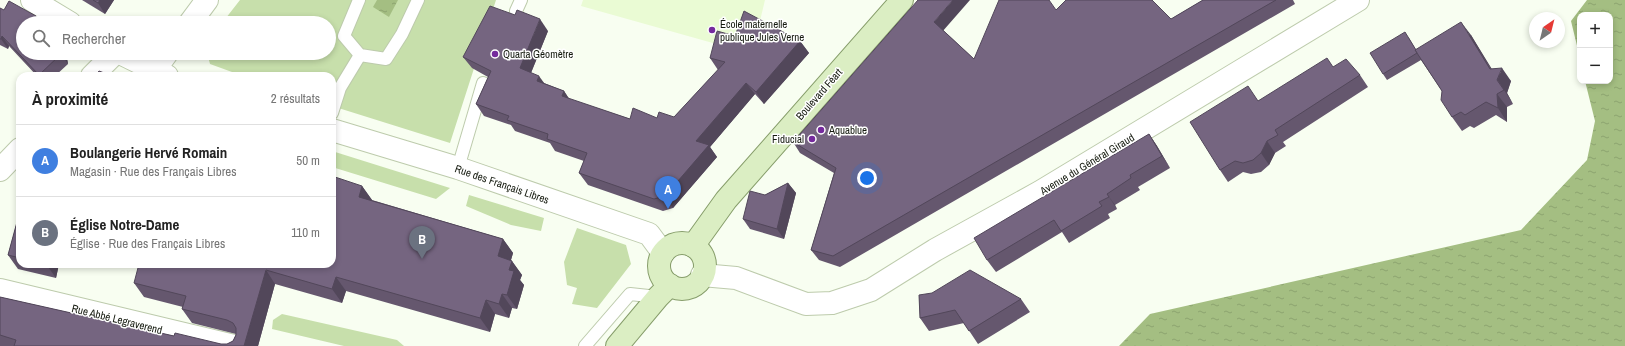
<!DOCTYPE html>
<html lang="fr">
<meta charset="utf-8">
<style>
body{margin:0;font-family:"Archivo Narrow",sans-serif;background:#f2f2f2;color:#222}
.controls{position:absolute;right:12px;top:12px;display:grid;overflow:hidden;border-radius:8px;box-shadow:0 2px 6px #0003}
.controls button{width:36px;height:36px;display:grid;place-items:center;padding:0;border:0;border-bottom:1px solid #e0e0e0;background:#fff;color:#222;font:20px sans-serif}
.compass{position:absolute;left:1529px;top:12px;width:36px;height:36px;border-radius:50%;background:#fff;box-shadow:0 2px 6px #0003;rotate:35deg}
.you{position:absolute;left:867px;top:178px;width:14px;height:14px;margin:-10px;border:3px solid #fff;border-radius:50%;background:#1a73e8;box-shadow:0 0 0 6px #1a73e833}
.badge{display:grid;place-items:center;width:26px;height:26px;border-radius:50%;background:#ea580c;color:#fff;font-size:13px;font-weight:700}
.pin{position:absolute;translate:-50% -33px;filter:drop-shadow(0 1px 2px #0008)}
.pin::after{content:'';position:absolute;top:21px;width:14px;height:12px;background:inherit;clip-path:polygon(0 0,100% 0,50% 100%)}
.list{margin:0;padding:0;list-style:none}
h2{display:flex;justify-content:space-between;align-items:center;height:52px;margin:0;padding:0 16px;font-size:17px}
h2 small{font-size:13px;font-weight:400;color:#767676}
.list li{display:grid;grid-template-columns:26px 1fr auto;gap:12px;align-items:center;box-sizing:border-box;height:72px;padding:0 16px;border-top:1px solid #e0e0e0}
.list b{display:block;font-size:15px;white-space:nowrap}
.list p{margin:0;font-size:13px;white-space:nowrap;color:#767676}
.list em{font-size:13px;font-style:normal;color:#767676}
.icon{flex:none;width:22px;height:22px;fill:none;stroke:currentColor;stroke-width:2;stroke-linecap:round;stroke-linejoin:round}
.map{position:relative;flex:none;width:1625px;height:346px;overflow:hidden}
.search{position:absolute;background:#fff;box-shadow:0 2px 6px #0003;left:16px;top:16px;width:320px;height:44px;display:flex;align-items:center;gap:10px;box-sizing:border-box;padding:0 14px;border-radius:22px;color:#767676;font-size:15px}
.panel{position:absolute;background:#fff;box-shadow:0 2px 6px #0003;left:16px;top:72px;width:320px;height:196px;border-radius:12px}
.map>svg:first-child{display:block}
</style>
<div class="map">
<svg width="1625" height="346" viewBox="0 0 1625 346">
<defs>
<pattern id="water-ripples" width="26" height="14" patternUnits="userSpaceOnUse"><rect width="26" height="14" fill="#a4be82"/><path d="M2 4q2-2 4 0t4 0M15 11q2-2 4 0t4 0" fill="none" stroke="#8ca36f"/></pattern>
</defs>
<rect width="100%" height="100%" fill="#f8fef1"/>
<path fill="#eafbd4" d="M583 0H765L752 54 581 6Z"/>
<g fill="#c7dfab">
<path d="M240 0H496L450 143 332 106V76H243L210 64 207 53H329V23H222Z"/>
<path d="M332 151 450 188 436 199 332 167Z"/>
<path d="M469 195 544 218 541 231 511 225 466 206Z"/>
<path d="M577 228 626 245 631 264 597 308 572 304 577 288 567 285 564 262Z"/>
<path d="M282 314 397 340 404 346H344L272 329 273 320Z"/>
</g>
<g fill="url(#water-ripples)">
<path d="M377 0H398L389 17 373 7Z"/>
<path d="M1587 0H1625V346H1119L1150 314 1521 230 1587 160 1595 121 1585 81H1610V15H1580V58L1571 21Z"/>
</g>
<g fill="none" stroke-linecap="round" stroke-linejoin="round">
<defs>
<g id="service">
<path d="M359 0 344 36 360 55 386 59 402 34 418 0"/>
<path d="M516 11 521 0"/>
<path d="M332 113 340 88 360 55"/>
<path d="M458 168 483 83"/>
<path d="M585 346 630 294 658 297"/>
</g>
<g id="minor">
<path d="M32 0 70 23"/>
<path d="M190 23 207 0"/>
<path d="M120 53 167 76"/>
<path d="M154 71 167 53"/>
<path d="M92 76 115 53"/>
<path d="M332 130 458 168 649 234 663 253"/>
<path d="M0 170 20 149"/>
<path d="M702 275 736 278 806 304 832 303 871 290 935 250 1040 192 1358 0"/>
<path d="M0 290 234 346"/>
</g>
<g id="primary">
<circle cx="682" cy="266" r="23"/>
<path d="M693 246 726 200 902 0"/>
<path d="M617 346 658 297 670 285"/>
</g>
</defs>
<use href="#service" stroke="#bdcbac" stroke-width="14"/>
<use href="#minor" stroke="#bdcbac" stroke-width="24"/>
<use href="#primary" stroke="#869d6a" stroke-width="24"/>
<use href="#service" stroke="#fff" stroke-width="12"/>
<use href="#minor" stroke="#fff" stroke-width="22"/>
<use href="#primary" stroke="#dbeec3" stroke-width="22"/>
</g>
<g fill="#65576e">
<path d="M82 0H114L105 14Z"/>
<path d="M1203 0H1293L1295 4 840 267 819 260 811 250 834 173 800 153 793 142 943 30 974 59 1056 10 1171 19Z"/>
<path d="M0 8 66 53 68 64 55 76H37L9 46 8 49 0 45Z"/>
<path d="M548 31 531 73 544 83 564 91 569 99 630 119 657 118 674 117 718 70 710 58 735 36 800 41 809 53 764 104 755 94 710 147 717 157 673 208 663 211 588 185 579 173 584 161 555 151 550 143 515 131 511 125 484 116 476 104 488 77 472 68 463 57Z"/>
<path d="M1471 35 1491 69 1511 81 1507 93 1513 104 1507 107V122L1496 115 1474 128 1470 126 1462 131 1452 117 1442 91 1421 60 1387 80 1383 74 1409 38 1416 50Z"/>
<path d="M1334 67 1360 75 1368 87 1283 142 1286 146 1275 153 1269 165 1261 172 1251 174 1243 172 1228 182 1220 170 1258 101Z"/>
<path d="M1149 134 1157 146 1170 168 1138 187 1140 190 1115 205 1117 209 1108 214 1110 218 1069 243 1062 232 996 272 987 260Z"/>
<path d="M788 183 796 193 784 239 750 229 743 219 765 195Z"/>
<path d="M362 186 372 200 503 239 513 253 511 260 522 275 520 280 524 285 517 309 512 308 509 318 495 314 490 332 346 291 342 303 275 284 258 346H0V297L174 336 221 344H227L233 341 236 334 192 323 182 309 183 307 144 297 134 283 332 264Z"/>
<path d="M20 211V264H59L56 278 18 269 8 255Z"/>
<path d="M919 295 1021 299 1030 312 978 344 964 323 929 331 920 318Z"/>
</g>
<g fill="#52475a">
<path d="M100 0H114L105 14 98 3Z"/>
<path d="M953 0H970L942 32 934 22Z"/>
<path d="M36 16 40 23H34L33 21Z"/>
<path d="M540 19 548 31 528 80 520 68Z"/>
<path d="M1461 22 1471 35 1498 79 1502 68 1511 81 1507 93 1513 104 1504 90Z"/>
<path d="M2 36 9 46 8 49 1 39Z"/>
<path d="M800 41 809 53 764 104 756 92Z"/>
<path d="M61 53H66L68 64 61 54Z"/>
<path d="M539 76 547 87 537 81Z"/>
<path d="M746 83 755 94 710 147 717 157 673 208 665 196 696 141Z"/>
<path d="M564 91 572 103 562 96Z"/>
<path d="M1497 94 1507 107V122L1498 108Z"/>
<path d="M1149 134 1157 146 1170 168 1162 156Z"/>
<path d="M1267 141 1275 153 1269 165 1261 153Z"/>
<path d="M788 183 796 193 784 239 777 229Z"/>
<path d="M362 186 372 200 368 211 359 197Z"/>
<path d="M1107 194 1115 205 1117 209Z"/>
<path d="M503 239 513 253 508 270 498 256Z"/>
<path d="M512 261 522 275 520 280 524 285 517 309 507 295 509 270Z"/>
<path d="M46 264H59L56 278Z"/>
<path d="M266 270 275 284 258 346H244Z"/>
<path d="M336 277 346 291 342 303 332 289Z"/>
<path d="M502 294 512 308 509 318 499 304Z"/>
<path d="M486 300 495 314 490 332 480 318Z"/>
</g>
<g fill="#756580" stroke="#52475a">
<path d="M93 0H100L98 3Z"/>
<path d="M918 0H953L934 22 974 59 999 0H1049L1056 10 1066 0H1152L1171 19 1203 0H1276L833 256 811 250 836 168 793 142Z"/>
<path d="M9 1 36 16 33 21 36 23H23V53H61V54L39 75 2 36 1 39H0V8L4 10Z"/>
<path d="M490 6 515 15 517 10 540 19 520 68 539 76 537 81 564 91 562 96 630 119 633 108 657 118 659 112 674 117 725 62 710 58 717 31 735 36 744 11 800 41 756 92 746 83 696 141 709 145 665 196 654 199 579 173 587 153 547 139 548 134 507 120 509 116 476 104 491 71 463 57Z"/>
<path d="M1461 22 1490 69 1502 68 1497 80 1504 90 1497 94 1498 108 1486 102 1465 115 1461 112 1452 117 1441 100 1442 91 1415 50Z"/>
<path d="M1405 32 1416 50H1415L1417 53 1383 74 1370 53Z"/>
<path d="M1327 58 1333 67 1346 59 1360 75 1275 130 1278 135 1267 141 1261 153 1253 160 1243 163 1235 161 1220 170 1190 122 1248 86 1258 101Z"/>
<path d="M99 71 112 76H95Z"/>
<path d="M1149 134 1162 156 1130 175 1131 178 1107 194 1109 197 1099 202 1102 206 1061 231 1054 220 987 260 974 238Z"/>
<path d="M332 176 362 186 359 197 503 239 498 256 512 261 509 270 514 271 507 295 502 294 499 304 486 300 480 318 336 277 332 289 266 270 244 346H14L16 340 0 335V297L174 336 175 333 221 344H227L233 341 236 335V328L233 323 227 320 182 309 186 296 134 283 139 264H332Z"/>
<path d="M788 183 777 229 743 219 750 191 765 195Z"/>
<path d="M20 211V258L8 255Z"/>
<path d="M970 270 1021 299 969 331 955 310 920 318 919 295 932 293Z"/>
</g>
<g fill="#752a9d" stroke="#fff" stroke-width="1.5">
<circle cx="712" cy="30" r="4"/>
<circle cx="495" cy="54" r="4"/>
<circle cx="821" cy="130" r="4"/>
<circle cx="812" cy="139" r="4"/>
</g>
<g text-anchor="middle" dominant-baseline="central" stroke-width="3" stroke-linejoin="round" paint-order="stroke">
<g font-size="11" fill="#151a0f" stroke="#fff" text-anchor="start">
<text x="720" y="24">École maternelle<tspan x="720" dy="13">publique Jules Verne</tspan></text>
<text x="503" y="54">Quarta Géomètre</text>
<text x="829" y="130">Aquablue</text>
<text x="804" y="139" text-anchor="end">Fiducial</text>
</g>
<g font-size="11" fill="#151a0f" stroke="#fff">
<text transform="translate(819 94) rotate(-49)">Boulevard Féart</text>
<text transform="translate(1087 164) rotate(-31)">Avenue du Général Giraud</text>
<text transform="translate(502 184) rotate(19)">Rue des Français Libres</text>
<text transform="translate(117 319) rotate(14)">Rue Abbé Legraverend</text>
</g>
</g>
</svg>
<div class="controls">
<button>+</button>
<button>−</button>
</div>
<svg class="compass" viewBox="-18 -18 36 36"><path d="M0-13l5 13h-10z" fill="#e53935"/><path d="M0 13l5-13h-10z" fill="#767676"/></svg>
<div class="you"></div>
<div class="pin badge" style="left:668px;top:209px;background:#3f7fe0">A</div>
<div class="pin badge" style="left:422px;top:259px;background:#6b7280">B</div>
<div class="search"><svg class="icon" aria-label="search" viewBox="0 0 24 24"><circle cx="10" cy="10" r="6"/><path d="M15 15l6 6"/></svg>Rechercher</div>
<section class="panel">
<h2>À proximité<small>2 résultats</small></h2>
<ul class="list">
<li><span class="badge" style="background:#3f7fe0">A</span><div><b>Boulangerie Hervé Romain</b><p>Magasin · Rue des Français Libres</p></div><em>50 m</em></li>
<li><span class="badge" style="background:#6b7280">B</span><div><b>Église Notre-Dame</b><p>Église · Rue des Français Libres</p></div><em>110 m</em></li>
</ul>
</section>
</div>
